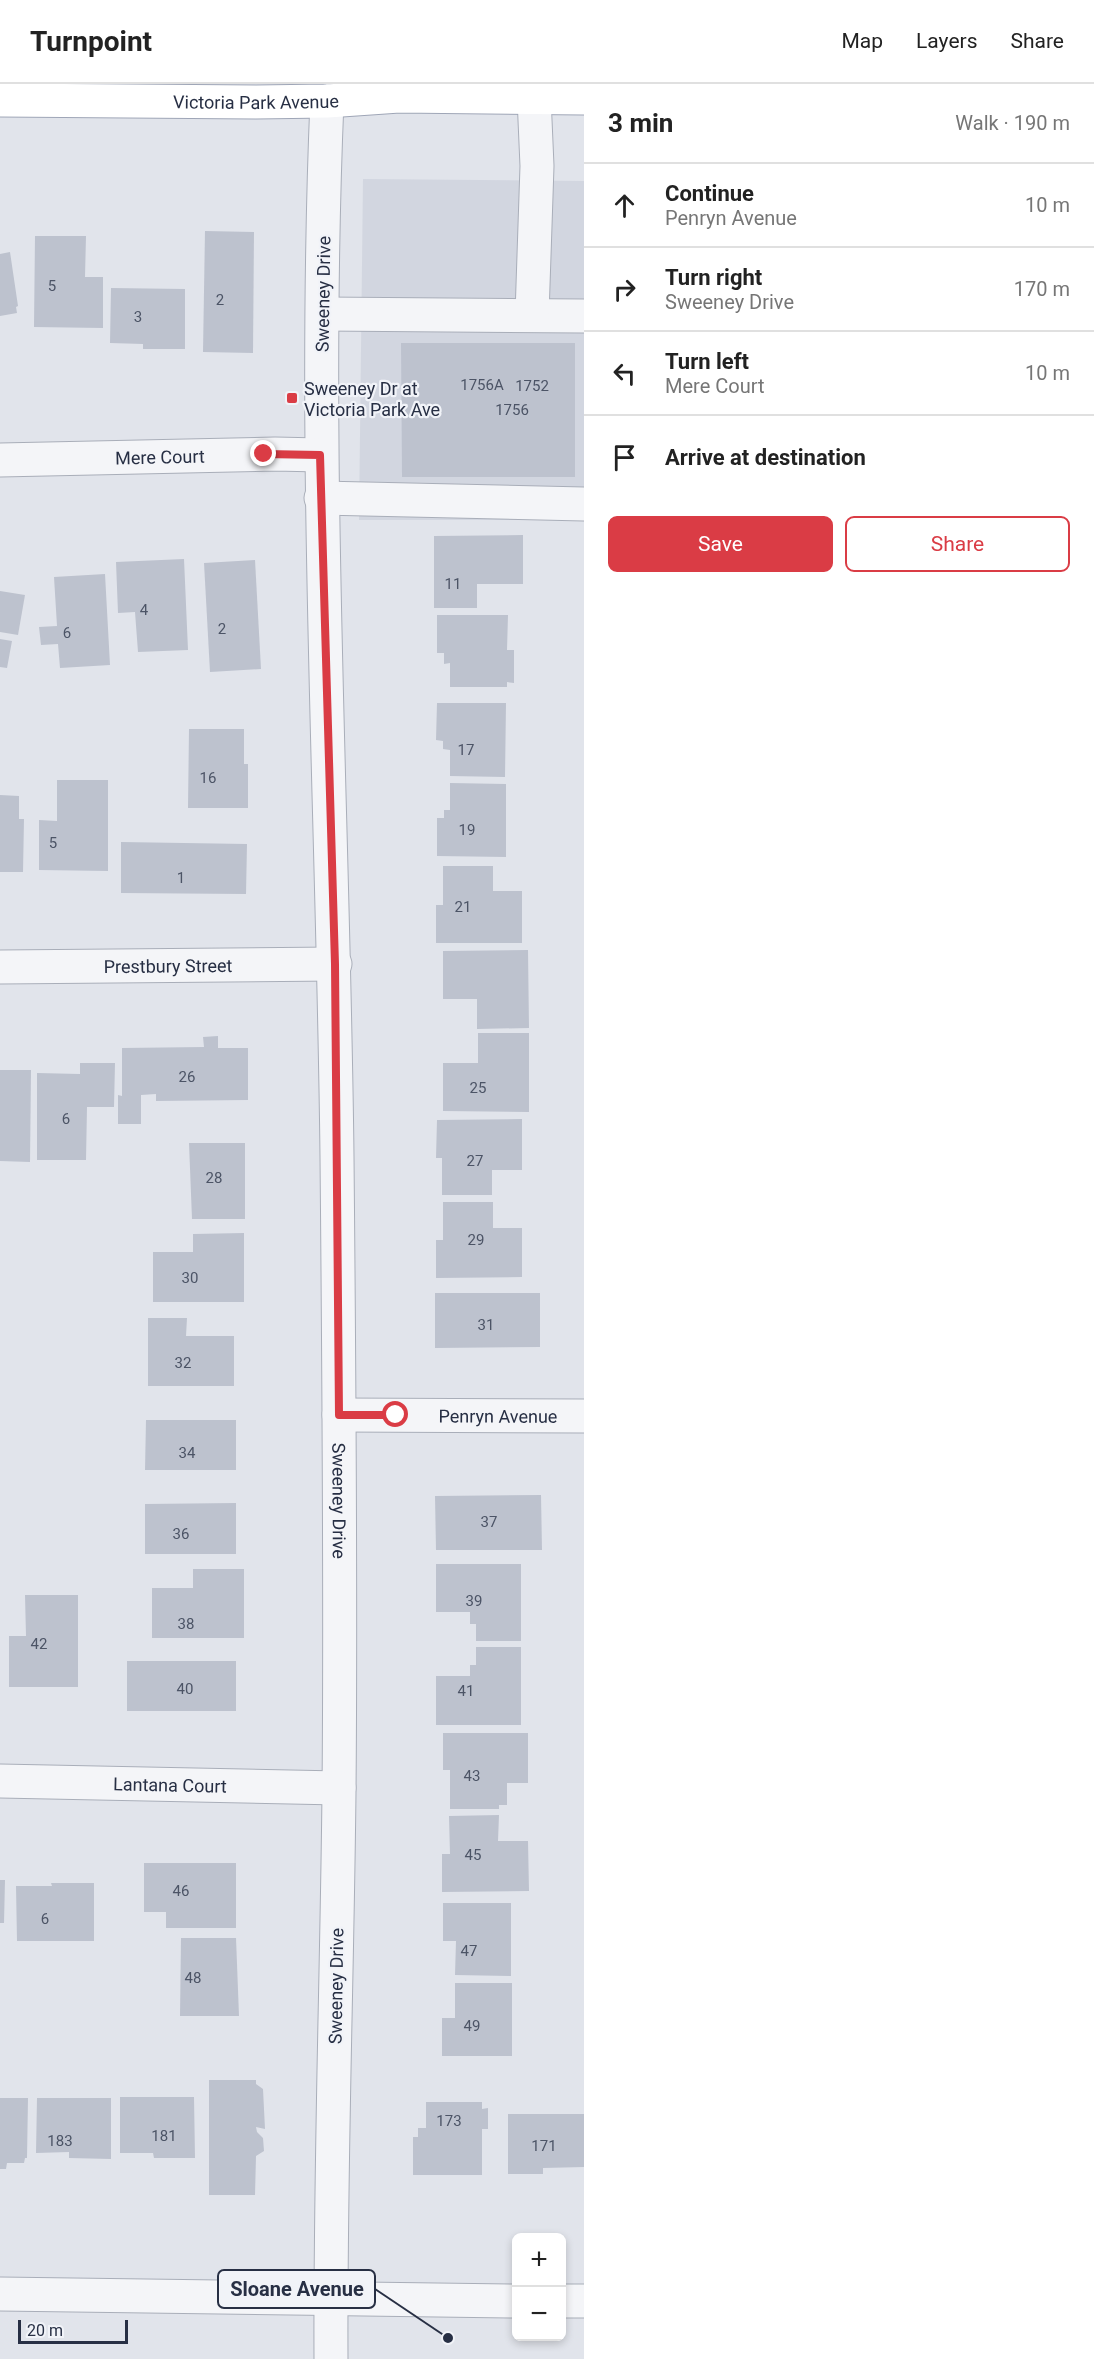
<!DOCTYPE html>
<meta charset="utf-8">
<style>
body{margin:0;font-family:Roboto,sans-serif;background:#f2f2f2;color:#222}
.controls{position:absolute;right:18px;bottom:18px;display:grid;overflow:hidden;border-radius:9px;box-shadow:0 3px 9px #0003}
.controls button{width:54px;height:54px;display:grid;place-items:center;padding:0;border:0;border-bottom:2px solid #e0e0e0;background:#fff;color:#222;font:30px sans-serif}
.scale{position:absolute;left:18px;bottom:15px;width:110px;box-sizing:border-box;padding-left:6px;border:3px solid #272f44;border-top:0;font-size:16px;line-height:21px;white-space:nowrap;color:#272f44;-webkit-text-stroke:4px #f1f3f8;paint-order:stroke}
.stop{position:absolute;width:18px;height:18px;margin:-14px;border:4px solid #da3c45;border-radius:50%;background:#fff}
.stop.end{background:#da3c45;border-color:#fff;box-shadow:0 2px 6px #0008}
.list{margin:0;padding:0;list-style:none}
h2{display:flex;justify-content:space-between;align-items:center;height:78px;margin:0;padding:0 24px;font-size:26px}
h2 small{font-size:20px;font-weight:400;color:#767676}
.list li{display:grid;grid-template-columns:39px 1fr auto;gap:18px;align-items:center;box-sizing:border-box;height:84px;padding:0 24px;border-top:2px solid #e0e0e0}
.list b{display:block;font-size:22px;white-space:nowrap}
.list p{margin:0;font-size:20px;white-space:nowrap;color:#767676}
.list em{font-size:20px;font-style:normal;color:#767676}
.actions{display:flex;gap:12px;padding:18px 24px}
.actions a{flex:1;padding:14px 0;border:2px solid #da3c45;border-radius:9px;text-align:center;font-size:21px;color:#da3c45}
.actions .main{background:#da3c45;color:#fff}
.icon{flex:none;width:33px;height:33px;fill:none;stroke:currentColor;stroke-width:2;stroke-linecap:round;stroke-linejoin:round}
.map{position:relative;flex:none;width:584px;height:2275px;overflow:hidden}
header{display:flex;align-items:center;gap:36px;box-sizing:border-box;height:84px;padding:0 30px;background:#fff;border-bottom:2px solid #e0e0e0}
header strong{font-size:28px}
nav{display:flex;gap:33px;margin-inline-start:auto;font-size:21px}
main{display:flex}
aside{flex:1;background:#fff}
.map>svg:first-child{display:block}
</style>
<header>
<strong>Turnpoint</strong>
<nav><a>Map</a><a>Layers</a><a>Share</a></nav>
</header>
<main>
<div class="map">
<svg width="584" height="2275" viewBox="0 0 584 2275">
<rect width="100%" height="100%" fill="#e1e4eb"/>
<path fill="#d2d6e0" d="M363 95 584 97V436H359Z"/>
<g fill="#bdc2ce">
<path d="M205 147 254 148 253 269 203 268Z"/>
<path d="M35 152H86L85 193H103V244L34 243Z"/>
<path d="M10 168 18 222 16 223 17 229 0 232V170Z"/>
<path d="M111 204 185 205V265H143V260L110 259Z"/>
<path d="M401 259H575V393H402Z"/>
<path d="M523 451V500H477V524H434V452Z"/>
<path d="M184 475 188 566 138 568 135 528 118 529 116 478Z"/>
<path d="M255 476 261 585 210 588 204 479Z"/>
<path d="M105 490 110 581 60 584 58 560 41 561 39 543 57 542 54 493Z"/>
<path d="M0 507 25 511 18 551 0 548Z"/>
<path d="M437 531H508L507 566H514V599L507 598V603H450V579L444 580V569H437Z"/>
<path d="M0 555 12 557 7 584 0 583Z"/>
<path d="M437 619H506L505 693 450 692V666L443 665V657L436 656Z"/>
<path d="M189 645H244V680H248V724H188Z"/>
<path d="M57 696H108V787L39 786V736L57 737Z"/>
<path d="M450 699 506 700V773L437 772V734H444V726H450Z"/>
<path d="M0 711 19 712V735H24L23 788H0Z"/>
<path d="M121 758 247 760 246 810 121 809Z"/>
<path d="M443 782H493V807H522V859H436V821H443Z"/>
<path d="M528 866 529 944 477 945V915H443V867Z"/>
<path d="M478 949H529V1028L443 1027V979H478Z"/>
<path d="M218 952V964H248V1016L156 1017V1010L141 1011V1040H118V1011L122 1012V964L204 963 203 953Z"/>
<path d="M80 979H115L114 1023H87L86 1076H37V989L80 990Z"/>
<path d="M0 986H31L30 1078 0 1077Z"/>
<path d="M522 1035V1086H492V1111H442V1074H436L437 1036Z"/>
<path d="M189 1059H245V1135H192Z"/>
<path d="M443 1118H493V1144H522V1193L436 1194V1156H443Z"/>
<path d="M244 1149V1218H153V1168H193V1150Z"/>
<path d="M435 1209H540V1263L435 1264Z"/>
<path d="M148 1234H187L186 1252H234V1302H148Z"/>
<path d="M146 1336H236V1386H145Z"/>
<path d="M541 1411 542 1466H436L435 1412Z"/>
<path d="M236 1419V1470H145V1420Z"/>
<path d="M436 1480H521V1557H476V1540H470V1528H436Z"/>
<path d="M193 1485H244V1554H152V1504H193Z"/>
<path d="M25 1511H78V1603H9V1552H26Z"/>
<path d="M476 1563H521V1641H436V1592H470V1581H476Z"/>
<rect x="127" y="1577" width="109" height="50"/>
<path d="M443 1649H528V1699H507V1721H499V1725H450V1686H443Z"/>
<path d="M499 1731 498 1757H528L529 1807 442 1808V1770H450L449 1732Z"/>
<path d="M144 1779H236V1844H166V1828H144Z"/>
<path d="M0 1796H5L4 1839H0Z"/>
<path d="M51 1799H94V1857H17L16 1802H52Z"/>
<path d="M443 1819H511V1892L455 1891 456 1857H443Z"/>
<path d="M181 1854H236L239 1932H180Z"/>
<path d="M455 1899H512V1972H442V1934H455Z"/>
<path d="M209 1996H256V2000L263 2005 265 2045 256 2043 257 2048 263 2054 264 2067 256 2072 255 2111H209Z"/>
<path d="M120 2013H194L195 2074H154L153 2069H120Z"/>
<path d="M0 2014H28L27 2074H25L24 2079H7L6 2085H0Z"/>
<path d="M37 2014H111V2075L69 2074V2068L36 2069Z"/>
<path d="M426 2018H482V2025L488 2024V2045H482V2091H413V2053H418V2044H426Z"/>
<path d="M508 2030H584V2083L543 2084V2090H508Z"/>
</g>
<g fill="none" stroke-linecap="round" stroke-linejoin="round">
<defs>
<g id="minor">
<path id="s1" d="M327 17C312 369 333 721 337 1072 339 1284 341 1496 339 1708 337 1897 330 2086 331 2275"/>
<path d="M323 230 584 232"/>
<path d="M532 231 537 82 534 13"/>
<path id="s2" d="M0 376 275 370 320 371"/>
<path d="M321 414 584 420"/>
<path id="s3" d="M0 883 335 880"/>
<path id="s4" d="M339 1331 584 1332"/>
<path id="s5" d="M0 1697 339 1704"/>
<path d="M0 2210 516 2217"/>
<path d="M562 2217H584"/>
</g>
<g id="major">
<path id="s6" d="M0 16 256 18 327 17 399 12 584 14"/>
</g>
</defs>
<use href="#minor" stroke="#a9aeb9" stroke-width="35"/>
<use href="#major" stroke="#9fa6b7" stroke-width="35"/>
<use href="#minor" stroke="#f4f5f8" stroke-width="33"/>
<use href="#major" stroke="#fff" stroke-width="33"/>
</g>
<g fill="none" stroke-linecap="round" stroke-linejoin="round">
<path stroke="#da3c45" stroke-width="8" d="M264 370 320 371 335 880 339 1331H396"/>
</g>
<rect fill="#da3c45" stroke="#f1f3f8" stroke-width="2" x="286" y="308" width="12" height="12" rx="3"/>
<g text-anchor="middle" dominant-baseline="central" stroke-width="4.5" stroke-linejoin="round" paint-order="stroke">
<g font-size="15" fill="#4c5466">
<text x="52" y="202">5</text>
<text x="220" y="216">2</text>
<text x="138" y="233">3</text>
<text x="482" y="301">1756A</text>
<text x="532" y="302">1752</text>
<text x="512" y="326">1756</text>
<text x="453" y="500">11</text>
<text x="144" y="526">4</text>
<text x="222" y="545">2</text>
<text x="67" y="549">6</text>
<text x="466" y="666">17</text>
<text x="208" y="694">16</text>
<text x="467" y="746">19</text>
<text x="53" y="759">5</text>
<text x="181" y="794">1</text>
<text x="463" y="823">21</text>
<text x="187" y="993">26</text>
<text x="478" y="1004">25</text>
<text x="66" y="1035">6</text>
<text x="475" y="1077">27</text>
<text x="214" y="1094">28</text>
<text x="476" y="1156">29</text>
<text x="190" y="1194">30</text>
<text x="486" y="1241">31</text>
<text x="183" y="1279">32</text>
<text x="187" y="1369">34</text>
<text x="489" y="1438">37</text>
<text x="181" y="1450">36</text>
<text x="474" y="1517">39</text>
<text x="186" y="1540">38</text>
<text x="39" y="1560">42</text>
<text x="185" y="1605">40</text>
<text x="466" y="1607">41</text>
<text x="472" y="1692">43</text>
<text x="473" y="1771">45</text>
<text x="181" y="1807">46</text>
<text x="45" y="1835">6</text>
<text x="469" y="1867">47</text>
<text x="193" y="1894">48</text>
<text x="472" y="1942">49</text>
<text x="449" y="2037">173</text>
<text x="164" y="2052">181</text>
<text x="60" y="2057">183</text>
<text x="544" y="2062">171</text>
</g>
<g font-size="18" fill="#272f44" stroke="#f1f3f8">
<text stroke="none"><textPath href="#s6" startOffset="256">Victoria Park Avenue</textPath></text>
<text transform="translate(323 210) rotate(-89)">Sweeney Drive</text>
<text stroke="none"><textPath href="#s2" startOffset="160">Mere Court</textPath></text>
<text stroke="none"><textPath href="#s3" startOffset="168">Prestbury Street</textPath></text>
<text stroke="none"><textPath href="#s4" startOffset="159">Penryn Avenue</textPath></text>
<text stroke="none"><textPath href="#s1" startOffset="1400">Sweeney Drive</textPath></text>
<text stroke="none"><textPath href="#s5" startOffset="170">Lantana Court</textPath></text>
<text transform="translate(336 1902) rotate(-89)">Sweeney Drive</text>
</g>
<g font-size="18" fill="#272f44" stroke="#f1f3f8" text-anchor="start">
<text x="304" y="304">Sweeney Dr at<tspan x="304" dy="21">Victoria Park Ave</tspan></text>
</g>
</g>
<path fill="none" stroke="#272f44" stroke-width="2" d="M448 2254L375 2205"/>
<circle fill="#272f44" stroke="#f1f3f8" stroke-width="2" cx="448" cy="2254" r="6"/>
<rect fill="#f1f3f8" stroke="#272f44" stroke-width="2" x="218" y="2186" width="157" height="38" rx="6"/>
<g font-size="20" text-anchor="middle" font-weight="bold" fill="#272f44">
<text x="297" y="2212">Sloane Avenue</text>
</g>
</svg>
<div class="controls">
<button>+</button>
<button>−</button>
</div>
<div class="scale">20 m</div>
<div class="stop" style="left:396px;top:1331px"></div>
<div class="stop end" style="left:264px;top:370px"></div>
</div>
<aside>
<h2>3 min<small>Walk · 190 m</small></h2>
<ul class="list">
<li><svg class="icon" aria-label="ahead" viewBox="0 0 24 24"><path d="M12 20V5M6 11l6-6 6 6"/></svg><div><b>Continue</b><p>Penryn Avenue</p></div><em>10 m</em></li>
<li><svg class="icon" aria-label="right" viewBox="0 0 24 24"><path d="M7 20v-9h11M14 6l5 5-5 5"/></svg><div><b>Turn right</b><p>Sweeney Drive</p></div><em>170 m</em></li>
<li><svg class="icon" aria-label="left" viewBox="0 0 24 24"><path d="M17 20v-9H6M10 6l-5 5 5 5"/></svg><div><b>Turn left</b><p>Mere Court</p></div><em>10 m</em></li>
<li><svg class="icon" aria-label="arrive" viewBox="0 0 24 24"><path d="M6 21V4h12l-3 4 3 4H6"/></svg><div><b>Arrive at destination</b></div></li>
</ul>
<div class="actions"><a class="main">Save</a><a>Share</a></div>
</aside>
</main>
